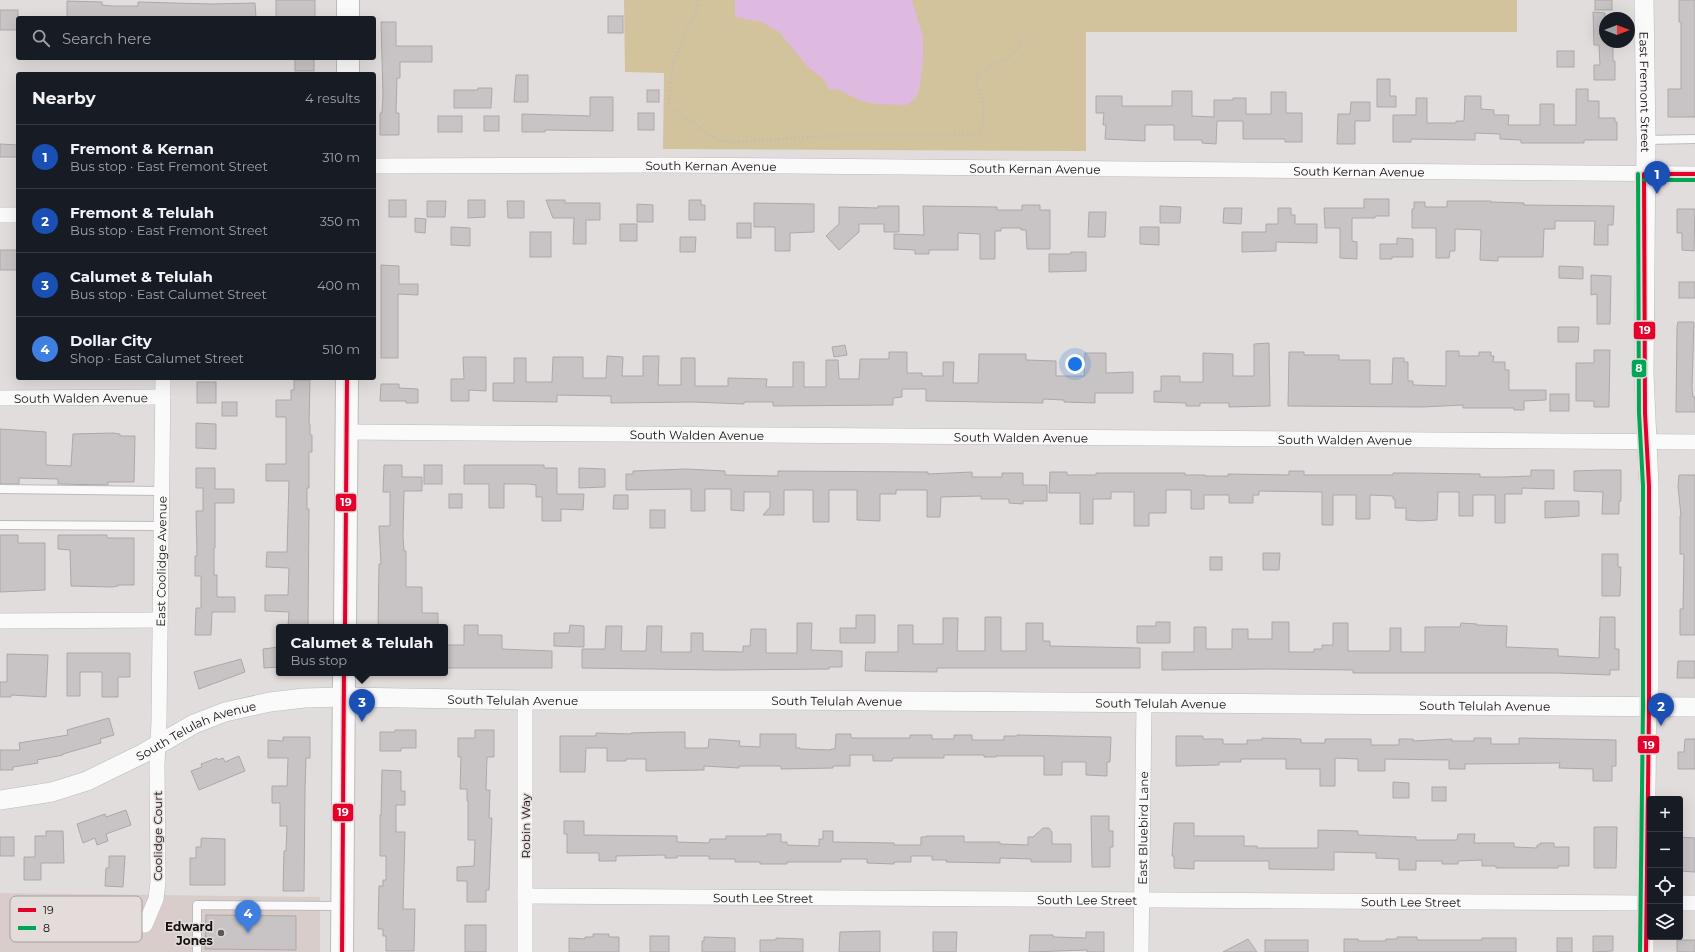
<!DOCTYPE html>
<meta charset="utf-8">
<style>
body{margin:0;font-family:Montserrat,sans-serif;background:#20242c;color:#f1f3f6}
.controls{position:absolute;right:12px;bottom:12px;display:grid;overflow:hidden;border-radius:4px;box-shadow:0 4px 16px #0002}
.controls button{width:36px;height:36px;display:grid;place-items:center;padding:0;border:0;border-bottom:1px solid #363941;background:#171b24;color:#f1f3f6;font:20px sans-serif}
.compass{position:absolute;left:1599px;top:12px;width:36px;height:36px;border-radius:50%;background:#171b24;box-shadow:0 4px 16px #0002;rotate:90deg}
.you{position:absolute;left:1075px;top:364px;width:14px;height:14px;margin:-10px;border:3px solid #fff;border-radius:50%;background:#1a73e8;box-shadow:0 0 0 6px #1a73e833}
.badge{display:grid;place-items:center;width:26px;height:26px;border-radius:50%;background:#aeadae;color:#fff;font-size:13px;font-weight:700}
.pin{position:absolute;translate:-50% -33px;filter:drop-shadow(0 1px 2px #0008)}
.pin::after{content:'';position:absolute;top:21px;width:14px;height:12px;background:inherit;clip-path:polygon(0 0,100% 0,50% 100%)}
.popup{position:absolute;left:276px;top:624px;width:172px;height:52px;box-sizing:border-box;display:grid;place-content:center;border-radius:4px;background:#171b24;filter:drop-shadow(0 1px 3px #0005);font-size:13px;white-space:nowrap;color:#9ea1a6}
.popup b{font-size:15px;color:#f1f3f6}
.popup::after{content:'';position:absolute;left:50%;top:100%;margin-left:-8px;border:8px solid transparent;border-top-color:#171b24}
.list{margin:0;padding:0;list-style:none}
h2{display:flex;justify-content:space-between;align-items:center;height:52px;margin:0;padding:0 16px;font-size:17px}
h2 small{font-size:13px;font-weight:400;color:#9ea1a6}
.list li{display:grid;grid-template-columns:26px 1fr auto;gap:12px;align-items:center;box-sizing:border-box;height:64px;padding:0 16px;border-top:1px solid #363941}
.list b{display:block;font-size:15px;white-space:nowrap}
.list p{margin:0;font-size:13px;white-space:nowrap;color:#9ea1a6}
.list em{font-size:13px;font-style:normal;color:#9ea1a6}
.icon{flex:none;width:22px;height:22px;fill:none;stroke:currentColor;stroke-width:2;stroke-linecap:round;stroke-linejoin:round}
.map{position:relative;flex:none;width:1695px;height:952px;overflow:hidden}
.search{position:absolute;background:#171b24;box-shadow:0 4px 16px #0002;left:16px;top:16px;width:360px;height:44px;display:flex;align-items:center;gap:10px;box-sizing:border-box;padding:0 14px;border-radius:4px;color:#9ea1a6;font-size:15px}
.panel{position:absolute;background:#171b24;box-shadow:0 4px 16px #0002;left:16px;top:72px;width:360px;height:308px;border-radius:4px}
.map>svg:first-child{display:block}
</style>
<div class="map">
<svg width="1695" height="952" viewBox="0 0 1695 952">
<rect width="100%" height="100%" fill="#e2dddd"/>
<path fill="#d9cdcc" d="M0 893 320 897V952H0Z"/>
<path fill="#d2c39c" d="M624 0H1517V32H1086V151L663 149 664 73 625 72Z"/>
<path fill="#deb9e0" d="M735 0H912L923 37V63L919 90 916 98 907 105 875 104 862 101 836 89 830 90 824 80 808 67 779 32 762 22 735 17Z"/>
<g fill="#c8c4c5" stroke="#aca8a9">
<path d="M276 0H315V17L276 18Z"/>
<rect x="1595" y="0" width="17" height="10"/>
<path d="M1679 0H1695V117H1668V89H1681V22H1679Z"/>
<path d="M67 1 102 2V5L112 6H138V2L211 4 255 3 256 18H67Z"/>
<rect x="0" y="10" width="18" height="20"/>
<path d="M1593 12 1605 13V42H1613V61H1615V80H1594V65H1600L1599 45H1594Z"/>
<rect x="608" y="16" width="15" height="17"/>
<path d="M381 22H396V46H432V62H400V78H397L396 113H399V135H380V113H382L383 95Z"/>
<rect x="1557" y="51" width="17" height="16"/>
<rect x="295" y="58" width="19" height="13"/>
<path d="M516 75H528V102H514Z"/>
<path d="M1377 79H1390V96H1396V107H1377Z"/>
<path d="M478 88H492L491 108H454V90H478Z"/>
<path d="M1576 89H1588V101H1599V118H1615V122H1617V140H1584V143H1521V140L1500 139V134L1475 133V140L1411 139V142H1393V115H1416V98H1427V123H1456V121H1464L1465 96H1481V109L1494 110V115H1509L1508 125H1540V104H1554V125H1576Z"/>
<rect x="647" y="90" width="12" height="12"/>
<path d="M1172 91H1192V116L1214 117V100H1233V98H1246V114H1271V92H1286V113H1302V142H1285V139H1243V121H1217L1216 144 1202 143V140H1174V125H1145V141L1105 139 1106 125H1103L1104 113H1096V96H1122V106H1172Z"/>
<path d="M590 97H613V131L545 130V132H522V114L590 116Z"/>
<path d="M1351 102H1370V121H1355V144H1337L1338 114H1350Z"/>
<rect x="638" y="113" width="16" height="17"/>
<rect x="438" y="116" width="24" height="16"/>
<rect x="484" y="116" width="15" height="15"/>
<path d="M0 144 18 145V157H0Z"/>
<path d="M1364 199H1389V216H1375V218H1352V241L1357 242V259L1340 258V228H1325L1324 208H1364Z"/>
<rect x="389" y="200" width="17" height="17"/>
<path d="M468 200H485V217L468 218Z"/>
<path d="M546 200H565V203H600V220H586V244H573L574 218H553Z"/>
<path d="M689 200H701V205H705V220H689Z"/>
<path d="M427 201H446L445 217H427Z"/>
<path d="M507 201H524V218H508Z"/>
<path d="M1447 201H1491V202L1524 203V205L1614 206 1613 225H1608V245H1594L1595 221H1555V229H1544L1543 257H1498V261L1480 260 1481 230 1455 229V251H1450L1449 258H1436V228H1412V209H1414V202H1425V207H1447Z"/>
<path d="M754 203 814 204V232L790 233V251H775V227H754Z"/>
<path d="M637 204 653 205V222H637Z"/>
<path d="M1022 205H1040V210H1050V249H1027L1026 230H1021V228H1001V231H995V259H980V234L958 233V250H929V254H915V250L894 249V234L924 235 923 206 997 207V210H1022Z"/>
<path d="M878 206H899V232H884V224H859V232L839 250 826 236 839 224V207L878 208Z"/>
<path d="M1160 206 1181 207 1180 223H1160Z"/>
<path d="M1224 208H1242L1241 224 1223 223Z"/>
<path d="M1278 208H1291V215H1295V224H1317V243L1276 242V251L1242 252V232H1266V224H1278Z"/>
<path d="M1677 209H1695L1694 251 1682 250V233H1677Z"/>
<path d="M1089 212H1106L1105 237H1088Z"/>
<path d="M415 218 426 219 425 233 415 232Z"/>
<rect x="737" y="223" width="14" height="15"/>
<rect x="620" y="224" width="17" height="17"/>
<path d="M451 227 470 228V246L451 245Z"/>
<path d="M1140 227H1159V245L1140 244Z"/>
<rect x="530" y="232" width="21" height="25"/>
<path d="M680 237H696L695 252H680Z"/>
<path d="M1397 238 1413 239V257H1392V259H1380V244H1397Z"/>
<rect x="0" y="250" width="18" height="20"/>
<path d="M1071 252H1086V271L1049 272V254H1071Z"/>
<path d="M381 265 399 266V284H418V295L398 294V358H381Z"/>
<path d="M1559 266 1583 267V279L1559 278Z"/>
<path d="M1591 275 1611 276 1610 324H1597V294L1591 295Z"/>
<rect x="1679" y="282" width="16" height="16"/>
<path d="M1678 322H1694L1692 388 1693 397H1695V412H1676L1677 327Z"/>
<path d="M1558 327H1579L1578 342H1558Z"/>
<path d="M1269 343 1270 406 1229 407V403H1200V406H1186V403L1154 402V391H1161V376H1180V382H1203V353L1233 354V376H1254V344Z"/>
<path d="M845 345 847 355 834 357 832 347Z"/>
<path d="M1594 350H1610L1609 407H1594V401H1576V363H1594Z"/>
<path d="M1446 351H1459V356H1479V352H1491V356H1494L1493 362H1505V370H1509V390H1546V400L1524 401V410H1514V408H1463V405L1422 407 1288 406 1289 352H1304V355H1339V360H1370V384H1392L1393 358H1404V362H1408V381H1413V385L1446 386Z"/>
<path d="M889 352H907V373H922V376H943V362H954L953 383H978L979 354H1026V360L1056 361V376H1084L1085 353H1106V373L1133 372V393H1095V403L1064 402V400L1043 399V403L926 401V389H902V397L893 398V405L773 406V402H744V404L693 402 611 403V396L557 395V402L493 401V383H514V358H526V382H552L553 357H583V378H606L607 356 623 357 622 376H643V356H659L658 385H681V358H695V386H728V378L767 379 766 387H793V362H804V387H826V360H838L839 379H859L860 359H889Z"/>
<path d="M463 357H486V391L469 390V401H451V379H464Z"/>
<path d="M294 380H310L309 424H310V435H312V452H309V488H307V509H309L308 627H288L289 612 265 611V595H288L289 568 266 567 267 552H287L289 481H266V464H286V417H276V400H291V390H294Z"/>
<rect x="197" y="382" width="19" height="21"/>
<path d="M381 384H399V388L418 389V403H406V401H380Z"/>
<rect x="1550" y="394" width="19" height="17"/>
<rect x="222" y="402" width="15" height="14"/>
<path d="M196 423 216 424V449L196 448Z"/>
<path d="M0 429 46 432V465L71 466 73 434 113 433 120 434V436H135L134 482H108V485L58 484V479L19 478V484H0Z"/>
<path d="M384 465H402V477H422V491H404L403 536 404 551H406V587H422V613H438V627H378L379 564H381L379 526H390V492H383Z"/>
<rect x="424" y="465" width="18" height="19"/>
<path d="M464 465H544V468H557V494H584L583 510 561 509V521H542V497H536V485L529 484H504V508H489V484H464Z"/>
<path d="M196 468H215V489H234V503H215V548H214V575H217V597H235V612H212L211 635H195L196 608H201V576H195V556H197L196 511H203V488H196Z"/>
<path d="M579 468 605 469V487L579 488Z"/>
<path d="M686 469 725 471V475L778 476V471L928 472V474L972 472V477H1002V473H1023V485H1047V501H1023V504L1009 503V499H981V496L941 497 940 517H927V490H896V494H880V521L857 520V490H829V522H813V490H784V515H763L770 507V492H744V511L731 510V489H705V511H691V489L626 490V474H633V471Z"/>
<path d="M1531 470H1554V489L1522 488V494H1505V523H1495V495H1473V516H1459V492H1438L1437 520 1421 521 1406 520V508H1395V499H1393V496L1370 495V519H1356V495H1333V525H1322V492L1259 491V495H1253V503H1229V495H1204V509H1191V490H1166V513H1149V526H1134V492H1111V499H1093V524H1080V493H1049L1050 472H1067V475H1096V473H1185V475H1205V476H1228V474L1289 475V471H1304V475H1393V473H1412L1480 474V477H1503L1531 476Z"/>
<path d="M1603 470H1621V501H1619V514H1602L1603 492 1574 491V471Z"/>
<path d="M1679 475H1695V635H1680V609H1683L1684 554H1680V516H1681L1678 486Z"/>
<rect x="449" y="494" width="13" height="14"/>
<path d="M614 495H628V509H613Z"/>
<path d="M1545 501H1579V516L1545 518Z"/>
<rect x="650" y="510" width="15" height="18"/>
<path d="M0 535H18V543H45V590L0 592Z"/>
<path d="M58 535H107V538H134V585H118V586L112 587 71 586 70 550 58 549Z"/>
<path d="M1263 553H1280L1279 570H1263Z"/>
<path d="M1602 554H1618V567H1621L1620 596H1602Z"/>
<rect x="1210" y="557" width="12" height="13"/>
<path d="M856 615H875V643H840V628H856Z"/>
<path d="M985 617H1001V651H1026V623H1043V641H1050V646L1140 648V668H937V672L865 671 866 652H898V625H913V644H943V618H958L957 651H985Z"/>
<path d="M1600 617H1615V649H1619V670H1610V675L1558 673H1353V670L1268 669 1162 670V652H1194V627H1206V649H1232V629H1248V639H1272V622H1289V652H1314V649H1322V645H1333V623H1348V651H1390V628H1401V652H1425V627H1460L1461 623 1477 624V625L1507 626 1506 647 1558 649V656L1599 658Z"/>
<path d="M1156 622H1170V643H1137V626H1156Z"/>
<path d="M797 623H812L811 650 842 651V667H829V669L724 670 582 668V649H605L606 626H622L621 651H646L647 626H662L661 652H691V633H703V651L743 652V646H750L751 629H766V653H797Z"/>
<path d="M464 625H478V635H502V649L552 651V668H445V645H464Z"/>
<path d="M570 625 584 626V647L554 646V633H569Z"/>
<path d="M279 647V667L264 668 263 649Z"/>
<path d="M67 653H130V677H118V697H102V672H80V696H67Z"/>
<path d="M7 654 48 655 46 697 11 695V697H0V682H7Z"/>
<path d="M241 659 245 672 199 689 194 672Z"/>
<path d="M1678 661H1695V678H1677Z"/>
<path d="M109 718 114 735 100 739 101 743 63 754V755L37 760 38 763 13 767V770H0V750H20L19 743 68 735 67 730Z"/>
<path d="M395 730H416V748H401V751H380V732H395Z"/>
<path d="M475 730H494V757H487L486 790H490L489 818H492L489 890H486V902H467V881H457V867L474 866 475 840H468V801H467V789H460L461 757H458V738H475Z"/>
<path d="M669 732H685V748H708L709 739 740 741 739 746 760 747V734H796V748H800V749L831 750V749H835L836 734H851V738H910V735H932V739H954V735H972V740H1004V736H1017V735L1111 737 1110 762H1107V776L1086 775V762H1062V775H1044V756H996V757H984V755H944V758H893L892 761H873V755H850V766H833V768L781 769V766H739V768L704 766V770L646 771V759H626V761H607V748H586L585 772H560V736H596V733L631 734V733Z"/>
<path d="M1176 736H1203V739H1223V744H1247V740H1262V738L1301 739V743H1325V739H1371V745H1399V739H1413V741L1452 739V741H1474V738H1491V744H1519V738L1616 740V766H1612V781H1593V769L1559 768 1560 763 1465 764V769H1449V760L1385 759V771H1358V759L1335 758V786H1320V769H1286V759H1241V762H1219V765L1176 766Z"/>
<path d="M283 737H310V758H306L305 789 304 891H283L284 851H286L287 826H280V803H272V786H287L288 758H268V740L283 741Z"/>
<path d="M1685 739H1695V769H1678V752H1684Z"/>
<path d="M239 756 245 771 199 790 191 771 202 767 201 764 217 758 218 760 223 758 225 762Z"/>
<path d="M382 770 401 771V791H405V805H396V832H405L403 909H415L414 951H386V936H383V929H378L379 886H383V880H386V856H380V815H381Z"/>
<path d="M1393 782 1409 783V798H1393Z"/>
<rect x="1432" y="787" width="14" height="14"/>
<path d="M126 810 131 825 106 834 108 841 97 845 95 838 83 843 77 824 105 814 106 817Z"/>
<path d="M1091 816H1109V831H1113V847H1110V867H1092Z"/>
<path d="M564 821H584V835L677 836V842L709 843 710 839H726V836H767V834H781V842H787V845L819 846V839H823V831H833V842L894 843V845H921V837H926V836H964V842H1000V844L1028 845V837H1033L1043 828H1049L1052 832V844H1071V862H1031V859L1000 858V863L946 862 947 860H932V856H911V862H894V864L867 863V859H841V862H787V864H760V862H735V859H709V856H677V858H665V855L616 856V861H599V853H567V834H564Z"/>
<path d="M1174 823H1194V836H1244V846H1257V848H1318V830L1358 831V835L1416 837V840H1457L1458 834H1475L1474 843H1514V847L1537 848V845H1540V843H1554V847H1569V866H1558V868H1496V866H1482V860L1458 861V864H1442V861H1416V870H1399V859L1376 858V853L1334 852V870L1269 869V861H1194V869L1174 868V856H1172Z"/>
<path d="M1594 827H1617L1616 868H1594Z"/>
<path d="M46 831H63L64 863H41V880H24V857H35V836H46Z"/>
<rect x="0" y="837" width="14" height="19"/>
<path d="M1680 837 1695 838V872L1680 871Z"/>
<path d="M202 838 225 839V885H190V858H196V847H201V839Z"/>
<path d="M109 856H125L123 887 105 886 106 868H109Z"/>
<path d="M206 915 296 916V950L205 949Z"/>
<rect x="465" y="925" width="21" height="27"/>
<path d="M880 931V952H839L840 932Z"/>
<path d="M933 932H957L956 952H933Z"/>
<path d="M1086 932H1104V952H1087V950L1029 952 1030 935H1053V937L1086 938Z"/>
<path d="M593 934H609V937H619V952H569V938L585 939V937H593Z"/>
<rect x="650" y="936" width="19" height="16"/>
<path d="M1593 936H1613V951L1593 952Z"/>
<path d="M704 937 735 938V952H702V941H704Z"/>
<path d="M1397 937H1417V940H1482V938H1516V952H1344V939H1358V941H1386V939H1397Z"/>
<path d="M776 938 803 939V952H760V940H776Z"/>
<rect x="1557" y="938" width="15" height="14"/>
<path d="M1248 939 1257 952H1223Z"/>
<rect x="1265" y="940" width="43" height="12"/>
<rect x="1677" y="940" width="18" height="12"/>
</g>
<g fill="none" stroke-linecap="round" stroke-linejoin="round">
<defs>
<g id="service">
<path d="M1646 140 1695 139"/>
<path d="M0 489 161 491"/>
<path d="M0 525 161 526"/>
<path d="M197 952V905L342 906"/>
</g>
<g id="minor">
<path id="s1" d="M374 166 664 165 1695 174"/>
<path d="M0 215H18"/>
<path id="s2" d="M0 398 163 397"/>
<path id="s3" d="M347 432 1695 442"/>
<path d="M0 621 160 620"/>
<path id="s4" d="M525 896 1650 903"/>
<path d="M1680 903H1695"/>
<path id="s5" d="M145 925 156 899 158 882 157 765 159 721 163 378"/>
<path d="M525 952V700"/>
<path id="s6" d="M1141 952 1144 704"/>
<path d="M1646 952 1649 707"/>
</g>
<g id="tertiary">
<path id="s7" d="M1644 0 1646 140 1644 375 1649 486V707"/>
<path id="s8" d="M0 800 52 792 87 781 142 754 194 724 225 712 270 702 304 698 343 697 525 700H774L1695 707"/>
</g>
<g id="secondary">
<path d="M348 0V18"/>
<path d="M348 58V74"/>
<path d="M345 627 347 378"/>
<path d="M342 952 344 673"/>
</g>
</defs>
<use href="#service" stroke="#bebaba" stroke-width="10"/>
<use href="#minor" stroke="#bebaba" stroke-width="16"/>
<use href="#tertiary" stroke="#bebaba" stroke-width="20"/>
<use href="#secondary" stroke="#bebaba" stroke-width="24"/>
<path stroke="#bcbcbc" stroke-width="2.5" stroke-dasharray="1 3" stroke-linecap="butt" d="M699 0 697 10 686 31 673 65 669 98 670 106 681 116 693 122 710 136 722 141 735 142 828 136 972 135 978 134C983 125 985 109 982 99 979 90 974 84 978 74 999 60 1012 62 1026 36"/>
<use href="#service" stroke="#fbfafa" stroke-width="8"/>
<use href="#minor" stroke="#fbfafa" stroke-width="15"/>
<use href="#tertiary" stroke="#fbfafa" stroke-width="19"/>
<use href="#secondary" stroke="#fbfafa" stroke-width="22"/>
<defs>
<g id="bus-1">
<path d="M345 627 347 378"/>
<path d="M342 952 344 673"/>
<path d="M1646 952 1649 707V486L1645 413 1644 174H1695"/>
</g>
<g id="bus-2">
<path d="M1638 174 1639 413 1643 486V707L1640 952"/>
<path d="M1644 180H1695"/>
</g>
</defs>
<use href="#bus-1" stroke="#e4dcdb" stroke-width="7"/>
<use href="#bus-2" stroke="#e4dcdb" stroke-width="7"/>
<use href="#bus-1" stroke="#e4002b" stroke-width="4"/>
<use href="#bus-2" stroke="#00a651" stroke-width="4"/>
</g>
<circle fill="#5b5857" stroke="#e4dcdb" stroke-width="1.5" cx="221" cy="933" r="4"/>
<g text-anchor="middle" dominant-baseline="central" stroke-width="3" stroke-linejoin="round" paint-order="stroke">
<g font-size="12" fill="#13100f" stroke="#e4dcdb">
<text stroke="none"><textPath href="#s7" startOffset="92">East Fremont Street</textPath></text>
<text stroke="none"><textPath href="#s1" startOffset="337">South Kernan Avenue</textPath></text>
<text stroke="none"><textPath href="#s1" startOffset="661">South Kernan Avenue</textPath></text>
<text stroke="none"><textPath href="#s1" startOffset="985">South Kernan Avenue</textPath></text>
<text stroke="none"><textPath href="#s2" startOffset="81">South Walden Avenue</textPath></text>
<text stroke="none"><textPath href="#s3" startOffset="350">South Walden Avenue</textPath></text>
<text stroke="none"><textPath href="#s3" startOffset="674">South Walden Avenue</textPath></text>
<text stroke="none"><textPath href="#s3" startOffset="998">South Walden Avenue</textPath></text>
<text stroke="none"><textPath href="#s5" startOffset="366">East Coolidge Avenue</textPath></text>
<text stroke="none"><textPath href="#s8" startOffset="533">South Telulah Avenue</textPath></text>
<text stroke="none"><textPath href="#s8" startOffset="857">South Telulah Avenue</textPath></text>
<text stroke="none"><textPath href="#s8" startOffset="1181">South Telulah Avenue</textPath></text>
<text stroke="none"><textPath href="#s8" startOffset="1505">South Telulah Avenue</textPath></text>
<text stroke="none"><textPath href="#s8" startOffset="210">South Telulah Avenue</textPath></text>
<text transform="translate(525 826) rotate(-90)">Robin Way</text>
<text stroke="none"><textPath href="#s6" startOffset="124">East Bluebird Lane</textPath></text>
<text transform="translate(157 836) rotate(-90)">Coolidge Court</text>
<text stroke="none"><textPath href="#s4" startOffset="238">South Lee Street</textPath></text>
<text stroke="none"><textPath href="#s4" startOffset="562">South Lee Street</textPath></text>
<text stroke="none"><textPath href="#s4" startOffset="886">South Lee Street</textPath></text>
</g>
<g font-size="12" font-weight="bold" fill="#13100f" stroke="#e4dcdb" text-anchor="end">
<text x="213" y="926">Edward<tspan x="213" dy="14">Jones</tspan></text>
</g>
</g>
<rect x="10" y="896" width="132" height="46" rx="6" fill="#e4dcdb" stroke="#a59f9e" stroke-width="1"/>
<rect x="18" y="908" width="18" height="4" fill="#e4002b"/>
<rect x="18" y="926" width="18" height="4" fill="#00a651"/>
<g font-size="11" fill="#13100f">
<text x="43" y="914">19</text>
<text x="43" y="932">8</text>
</g>
<g stroke="#e4dcdb" stroke-width="1.5">
<rect x="1633" y="321" width="23" height="19" rx="4" fill="#e4002b"/>
<rect x="1631" y="359" width="16" height="19" rx="4" fill="#00a651"/>
<rect x="335" y="493" width="22" height="19" rx="4" fill="#e4002b"/>
<rect x="1637" y="735" width="23" height="19" rx="4" fill="#e4002b"/>
<rect x="332" y="803" width="22" height="19" rx="4" fill="#e4002b"/>
</g>
<g font-size="11" text-anchor="middle" font-weight="bold" fill="#fff">
<text x="1645" y="334">19</text>
<text x="1639" y="372">8</text>
<text x="346" y="506">19</text>
<text x="1649" y="749">19</text>
<text x="343" y="816">19</text>
</g>
</svg>
<div class="controls">
<button>+</button>
<button>−</button>
<button><svg class="icon" aria-label="locate" viewBox="0 0 24 24"><circle cx="12" cy="12" r="6"/><path d="M12 2v4M12 18v4M2 12h4M18 12h4"/></svg></button>
<button><svg class="icon" aria-label="layers" viewBox="0 0 24 24"><path d="M12 4l9 5-9 5-9-5zM3 14l9 5 9-5"/></svg></button>
</div>
<svg class="compass" viewBox="-18 -18 36 36"><path d="M0-13l5 13h-10z" fill="#e53935"/><path d="M0 13l5-13h-10z" fill="#9ea1a6"/></svg>
<div class="you"></div>
<div class="pin badge" style="left:1657px;top:194px;background:#1a4fb4">1</div>
<div class="pin badge" style="left:1661px;top:726px;background:#1a4fb4">2</div>
<div class="pin badge" style="left:362px;top:722px;background:#1a4fb4">3</div>
<div class="popup"><b>Calumet &amp; Telulah</b>Bus stop</div>
<div class="pin badge" style="left:248px;top:933px;background:#3f7fe0">4</div>
<div class="search"><svg class="icon" aria-label="search" viewBox="0 0 24 24"><circle cx="10" cy="10" r="6"/><path d="M15 15l6 6"/></svg>Search here</div>
<section class="panel">
<h2>Nearby<small>4 results</small></h2>
<ul class="list">
<li><span class="badge" style="background:#1a4fb4">1</span><div><b>Fremont &amp; Kernan</b><p>Bus stop · East Fremont Street</p></div><em>310 m</em></li>
<li><span class="badge" style="background:#1a4fb4">2</span><div><b>Fremont &amp; Telulah</b><p>Bus stop · East Fremont Street</p></div><em>350 m</em></li>
<li><span class="badge" style="background:#1a4fb4">3</span><div><b>Calumet &amp; Telulah</b><p>Bus stop · East Calumet Street</p></div><em>400 m</em></li>
<li><span class="badge" style="background:#3f7fe0">4</span><div><b>Dollar City</b><p>Shop · East Calumet Street</p></div><em>510 m</em></li>
</ul>
</section>
</div>
